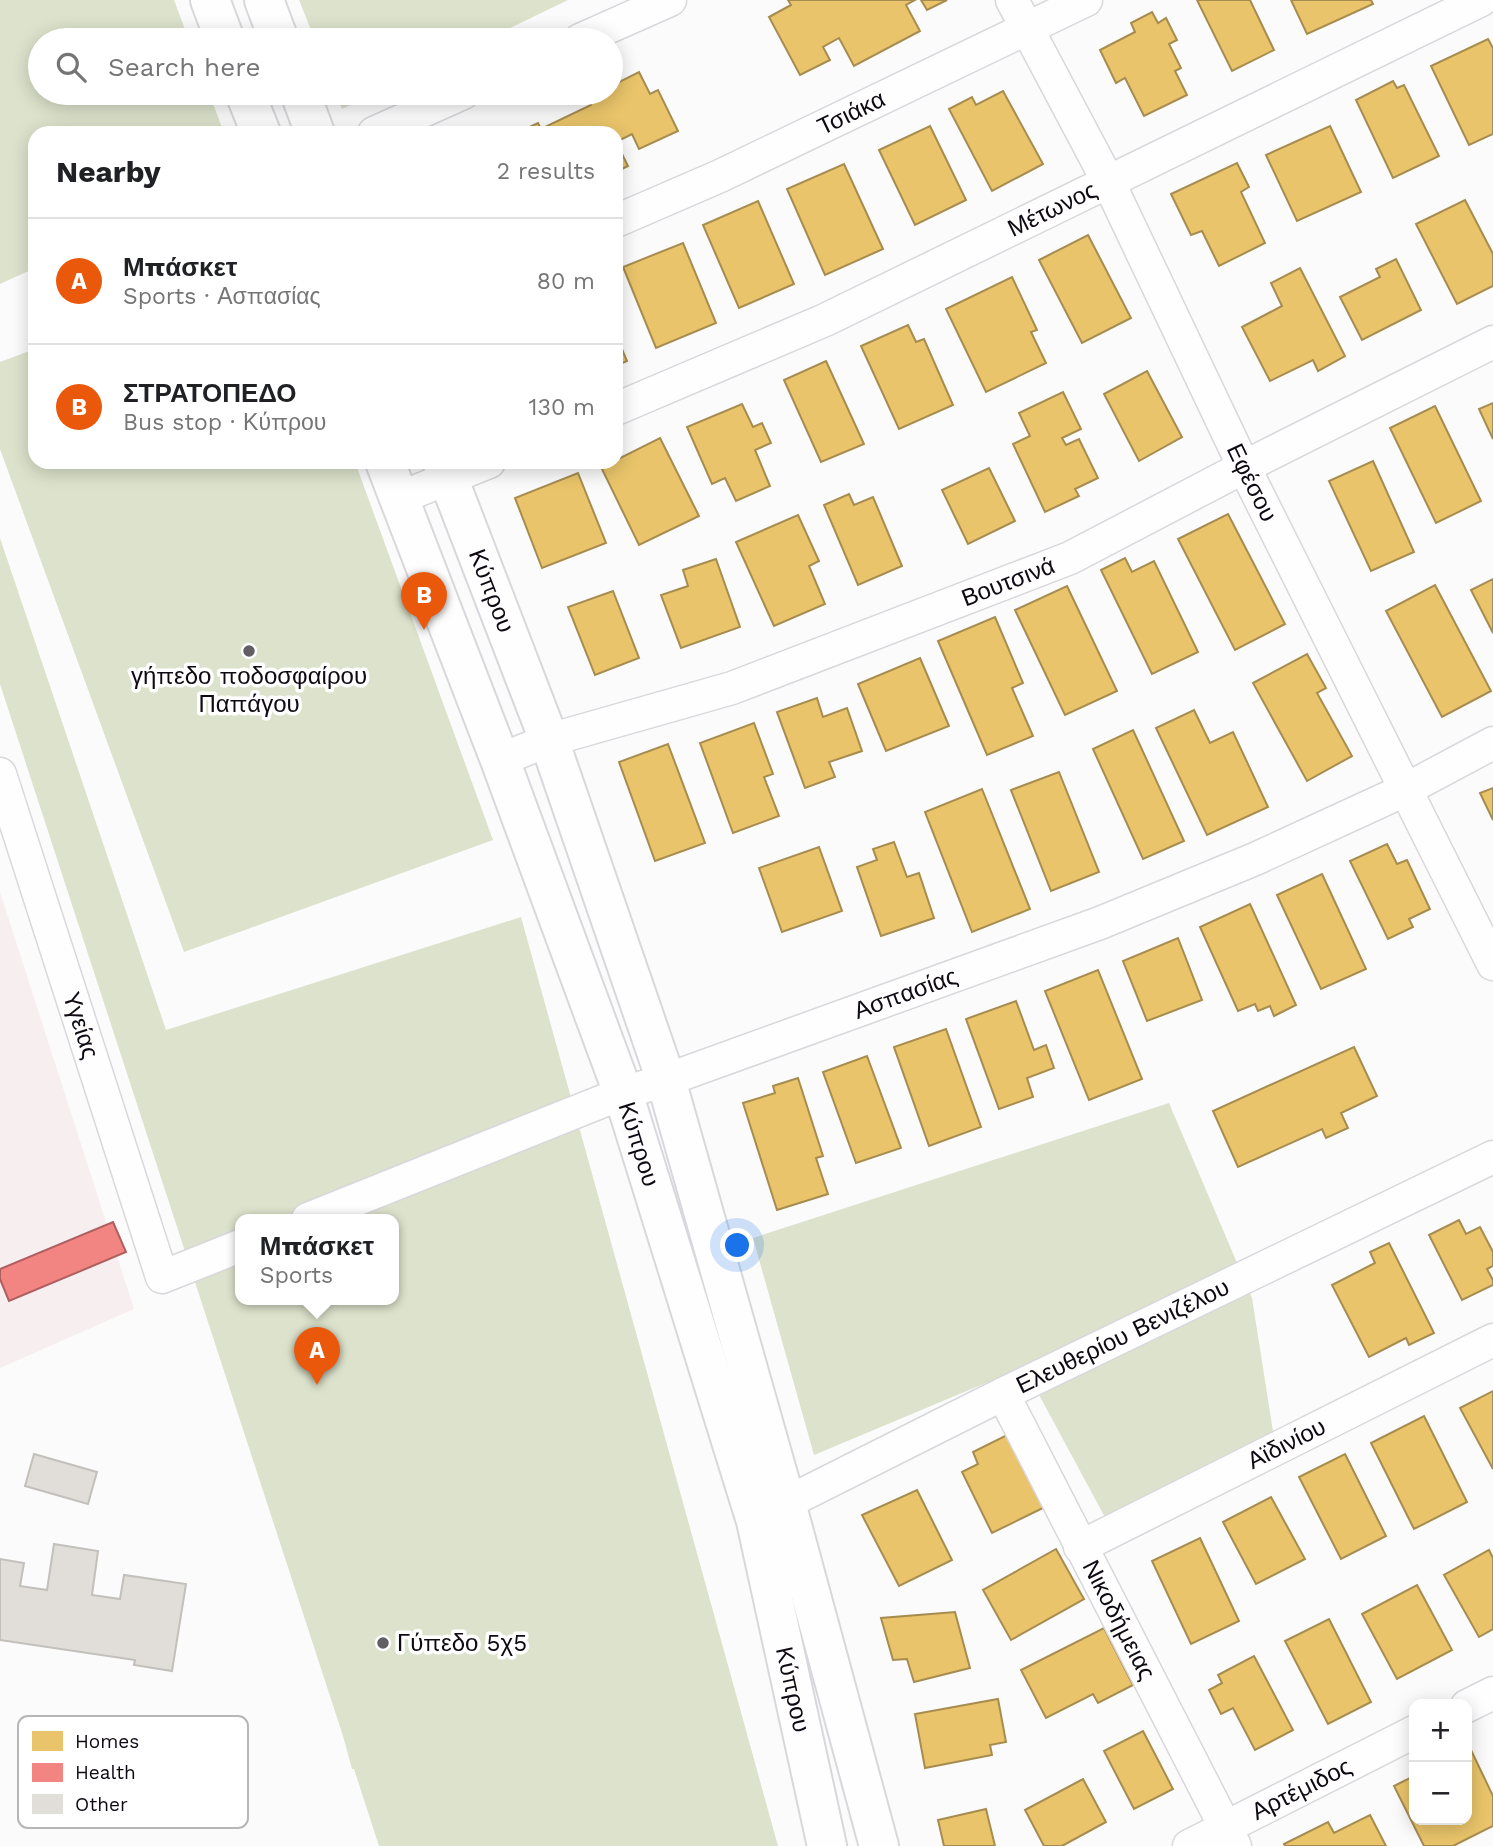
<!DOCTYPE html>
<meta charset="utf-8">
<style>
body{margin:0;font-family:"Work Sans",sans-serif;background:#f6f6f6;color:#202124}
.controls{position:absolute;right:21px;bottom:21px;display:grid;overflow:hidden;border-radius:14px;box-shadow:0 4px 18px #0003}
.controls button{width:63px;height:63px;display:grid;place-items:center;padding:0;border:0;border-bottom:2px solid #e0e0e0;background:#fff;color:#202124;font:35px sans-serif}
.you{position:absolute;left:738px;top:1246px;width:24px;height:24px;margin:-18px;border:5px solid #fff;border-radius:50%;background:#1a73e8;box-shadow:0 0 0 10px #1a73e833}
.badge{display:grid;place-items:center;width:46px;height:46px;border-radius:50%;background:#ea580c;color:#fff;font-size:23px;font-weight:700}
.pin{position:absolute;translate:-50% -58px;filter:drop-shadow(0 2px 4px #0008)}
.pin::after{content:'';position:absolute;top:37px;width:24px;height:21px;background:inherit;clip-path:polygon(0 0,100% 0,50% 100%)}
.popup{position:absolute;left:235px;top:1214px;width:164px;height:91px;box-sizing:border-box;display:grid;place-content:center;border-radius:14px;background:#fff;filter:drop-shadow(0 2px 5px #0005);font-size:23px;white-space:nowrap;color:#757577}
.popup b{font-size:26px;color:#202124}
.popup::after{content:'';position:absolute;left:50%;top:100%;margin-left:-14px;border:14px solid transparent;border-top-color:#fff}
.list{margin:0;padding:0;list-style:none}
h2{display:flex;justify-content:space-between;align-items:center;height:91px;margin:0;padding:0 28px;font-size:30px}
h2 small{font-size:23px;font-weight:400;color:#757577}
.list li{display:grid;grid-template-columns:46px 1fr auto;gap:21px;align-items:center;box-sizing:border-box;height:126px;padding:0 28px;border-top:2px solid #e0e0e0}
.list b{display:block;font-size:26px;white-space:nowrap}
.list p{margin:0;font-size:23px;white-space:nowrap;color:#757577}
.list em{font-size:23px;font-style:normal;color:#757577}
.icon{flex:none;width:38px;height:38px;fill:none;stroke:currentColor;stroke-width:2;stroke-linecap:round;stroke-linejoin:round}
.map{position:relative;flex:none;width:1493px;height:1846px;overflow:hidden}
.search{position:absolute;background:#fff;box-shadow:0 4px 18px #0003;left:28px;top:28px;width:595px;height:77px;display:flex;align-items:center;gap:18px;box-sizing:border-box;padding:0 24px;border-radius:38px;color:#757577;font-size:26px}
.panel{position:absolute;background:#fff;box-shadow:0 4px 18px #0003;left:28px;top:126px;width:595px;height:343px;border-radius:21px}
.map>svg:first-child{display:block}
</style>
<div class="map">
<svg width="1493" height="1846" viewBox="0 0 1493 1846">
<rect width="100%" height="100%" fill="#fbfbfb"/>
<path fill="#f7eeef" d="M0 892 134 1309 0 1368Z"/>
<g fill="#dce2cb" fill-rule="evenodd">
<path d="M0 0H174L189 40H40V93H209L224 133H35V268L0 284Z"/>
<path d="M299 0H568L485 40H315Z"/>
<path d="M335 93H376L342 109Z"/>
<path d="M35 349V462H355L493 840 184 952 0 449V362Z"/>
<path d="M0 538 166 1030 521 917 778 1846H379L354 1769H352L343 1736 0 684ZM240 1219H394V1299H240Z"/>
<path d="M1169 1103 1252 1298 1274 1438 1107 1521 1024 1367 814 1455 753 1238Z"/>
</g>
<g fill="#e9c46a" stroke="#a78c50" stroke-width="2">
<path d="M788 0H915L906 5 920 31 854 66 839 38 823 47 830 60 800 75 769 17 791 5Z"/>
<path d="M921 0H947L927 10Z"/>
<path d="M1197 0H1250L1274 50 1232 71Z"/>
<path d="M1291 0H1371L1373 4 1307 34Z"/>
<path d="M1152 12 1158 23 1166 18 1177 40 1169 44 1181 68 1175 71 1187 95 1144 116 1125 78 1116 83 1100 50 1135 32 1131 23Z"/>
<path d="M1488 39 1493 48V134L1469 145 1431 66Z"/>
<path d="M639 72 650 94 658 90 678 131 639 149 632 134 616 142 628 166 616 172V133H517L538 123 541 129 591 105 588 97 596 93H611V86Z"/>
<path d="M1393 81 1397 88 1404 85 1439 156 1393 178 1356 100Z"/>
<path d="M1003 91 1043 164 992 191 949 109 972 97 976 105Z"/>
<path d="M930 126 966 200 915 225 879 150Z"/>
<path d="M1330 126 1361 192 1297 221 1266 155Z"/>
<path d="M1237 163 1249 187 1241 192 1265 243 1219 266 1202 231 1191 235 1171 194Z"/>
<path d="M844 164 883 249 825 275 787 189Z"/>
<path d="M1465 200 1493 254V286L1457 304 1416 224Z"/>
<path d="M758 201 794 284 739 308 703 225Z"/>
<path d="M1088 235 1131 318 1082 343 1039 260Z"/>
<path d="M683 243 716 323 656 348 623 267Z"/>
<path d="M1396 259 1421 310 1362 340 1340 297 1380 277 1376 269Z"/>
<path d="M1300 268 1345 356 1318 371 1313 360 1270 381 1242 327 1282 306 1271 283Z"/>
<path d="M1012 277 1037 330 1031 332 1046 363 986 392 946 309Z"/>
<path d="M908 325 916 342 924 339 953 405 899 429 861 346Z"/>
<path d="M616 335 627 361 616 366Z"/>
<path d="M826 361 864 444 821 462 784 380Z"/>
<path d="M1147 371 1182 437 1139 461 1104 394Z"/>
<path d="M1063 392 1081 429 1062 438 1066 445 1079 439 1098 478 1075 489 1079 496 1045 512 1013 444 1030 436 1019 413Z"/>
<path d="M1493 403V439L1479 409Z"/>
<path d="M742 404 753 427 762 423 771 443 755 450 770 486 736 501 725 478 712 484 687 427Z"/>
<path d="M1435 406 1481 501 1436 523 1390 428Z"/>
<path d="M660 438 699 516 639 545 601 467 612 462H616V460Z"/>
<path d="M1373 461 1414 552 1371 571 1329 481Z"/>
<path d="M989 468 1015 521 968 544 942 490Z"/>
<path d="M578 473 606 543 542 568 515 498Z"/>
<path d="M849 494 854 505 873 497 902 566 858 585 824 505Z"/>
<path d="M1228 514 1285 624 1235 650 1178 539Z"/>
<path d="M798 515 819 561 809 566 825 604 774 626 736 542Z"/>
<path d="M1125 558 1132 572 1154 561 1198 652 1152 674 1101 570Z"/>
<path d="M716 559 740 627 681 648 661 595 688 586 683 570Z"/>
<path d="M1493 579V633L1471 590Z"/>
<path d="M1435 585 1491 691 1442 717 1386 611Z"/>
<path d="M1067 586 1117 691 1065 715 1015 610Z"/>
<path d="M613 591 639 658 595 675 568 607Z"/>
<path d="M995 617 1023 683 1012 688 1033 736 987 755 938 641Z"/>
<path d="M1307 654 1326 688 1317 693 1352 756 1307 781 1253 683Z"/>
<path d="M920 658 949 726 886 751 858 684Z"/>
<path d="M817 698 823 717 847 708 862 751 829 762 835 777 805 788 777 712Z"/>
<path d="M1194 710 1210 743 1233 732 1268 807 1207 835 1156 728Z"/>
<path d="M754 723 773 774 764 777 779 816 733 833 700 743Z"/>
<path d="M1133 730 1184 841 1143 859 1093 749Z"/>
<path d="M668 744 705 843 655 861 619 762Z"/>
<path d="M1059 772 1099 872 1051 891 1011 790Z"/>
<path d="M1493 788V820L1480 793Z"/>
<path d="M982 789 1030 909 972 932 925 812Z"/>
<path d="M894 842 907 877 919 873 934 918 881 936 857 867 877 860 873 849Z"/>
<path d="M1387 844 1397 864 1407 860 1430 909 1409 919 1413 927 1388 939 1350 861Z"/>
<path d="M819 847 842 911 782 932 759 868Z"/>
<path d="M1322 874 1366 969 1321 989 1277 895Z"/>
<path d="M1250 904 1296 1005 1274 1016 1270 1006 1258 1011 1255 1004 1238 1011 1200 927Z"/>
<path d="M1178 938 1202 1000 1147 1021 1123 961Z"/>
<path d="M1098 970 1142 1079 1089 1100 1045 991Z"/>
<path d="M1016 1001 1034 1050 1046 1045 1054 1068 1027 1078 1033 1097 999 1109 966 1019Z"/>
<path d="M946 1029 981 1127 929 1146 894 1047Z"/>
<path d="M1354 1047 1377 1096 1341 1113 1348 1128 1326 1138 1322 1129 1238 1167 1213 1111Z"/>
<path d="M867 1056 901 1148 856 1163 823 1072Z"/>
<path d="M798 1078 823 1156 816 1158 828 1194 777 1210 743 1103 775 1093 773 1086Z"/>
<path d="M1459 1220 1466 1234 1480 1227 1493 1252V1266L1487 1269 1493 1280V1285L1462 1300 1429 1235Z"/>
<path d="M1389 1243 1434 1333 1409 1345 1406 1338 1369 1357 1332 1285 1375 1263 1370 1252Z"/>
<path d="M1493 1391V1469L1460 1408Z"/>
<path d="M1424 1416 1467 1502 1414 1529 1371 1443Z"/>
<path d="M1009 1434 1045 1507 992 1533 962 1472 978 1464 973 1452Z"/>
<path d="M1345 1454 1386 1536 1341 1559 1299 1477Z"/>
<path d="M917 1490 952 1560 899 1586 862 1515Z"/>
<path d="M1271 1497 1305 1559 1256 1584 1223 1522Z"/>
<path d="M1200 1538 1239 1621 1191 1644 1152 1561Z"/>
<path d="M1056 1549 1084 1599 1011 1640 983 1590Z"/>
<path d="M1489 1550 1493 1558V1629L1479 1637 1444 1575Z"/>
<path d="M1417 1585 1452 1650 1397 1679 1362 1614Z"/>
<path d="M955 1612 970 1668 914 1682 907 1659 893 1660 881 1618Z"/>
<path d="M1329 1619 1371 1702 1328 1724 1285 1641Z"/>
<path d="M1104 1628 1133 1685 1098 1703 1093 1694 1046 1718 1021 1670Z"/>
<path d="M1254 1656 1293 1730 1255 1750 1233 1708 1221 1714 1209 1690 1222 1683 1218 1675Z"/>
<path d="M998 1699 1006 1742 990 1745 992 1755 925 1768 915 1714Z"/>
<path d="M1143 1731 1173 1789 1134 1809 1104 1751Z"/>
<path d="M1470 1748 1493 1796V1826L1453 1846H1424L1394 1786 1414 1776V1820H1467V1750Z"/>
<path d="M1083 1779 1106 1822 1062 1846H1044L1025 1810Z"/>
<path d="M986 1809 995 1846H944L938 1820Z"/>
<path d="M1370 1815 1386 1846H1285L1284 1844 1328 1822 1334 1833Z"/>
</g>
<path fill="#f28482" stroke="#ae5f60" stroke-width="2" d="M113 1222 126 1252 9 1301 0 1279V1269Z"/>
<g fill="#e1ddd8" stroke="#c3c0bc" stroke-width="2">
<path d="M34 1454 97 1472 88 1504 25 1486Z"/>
<path d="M54 1544 98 1551 92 1595 120 1599 124 1575 186 1584 172 1671 134 1665 135 1660 0 1640V1559L24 1563 20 1586 47 1590Z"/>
</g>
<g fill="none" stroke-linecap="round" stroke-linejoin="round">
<defs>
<g id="minor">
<path id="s1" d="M1012 0 1109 183 1244 467 1493 964"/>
<path d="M580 40 670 0"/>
<path d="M374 133 463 93"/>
<path id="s2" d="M616 221 720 176 1086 0"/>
<path id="s3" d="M616 409 825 320 1481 0"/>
<path d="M399 498 489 462"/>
<path id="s4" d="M500 760 549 740 732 688 1070 558 1244 467 1493 342"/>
<path id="s5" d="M0 774 162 1277 240 1246"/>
<path id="s6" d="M308 1219 623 1093 666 1080 1100 923 1255 859 1405 790 1493 743"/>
<path id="s7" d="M1003 1394 1235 1846"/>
<path id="s8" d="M766 1515 786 1503 1003 1394 1493 1157"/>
<path id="s9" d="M1080 1547 1493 1340"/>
<path d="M1467 1706 1493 1693"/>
<path id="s10" d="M1189 1846 1414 1732"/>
</g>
<g id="tertiary">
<path d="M210 0 225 40"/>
<path d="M264 0 279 40"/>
<path d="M245 93 261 133"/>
<path d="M300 93 315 133"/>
<path id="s11" d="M385 462 500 760 623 1093 756 1521 827 1846"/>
<path id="s12" d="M442 462 549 740 666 1080 786 1503 879 1846"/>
</g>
</defs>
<use href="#minor" stroke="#d9d7dc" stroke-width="35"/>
<use href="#tertiary" stroke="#d9d7dc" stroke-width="42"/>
<use href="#minor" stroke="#fefefe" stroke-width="32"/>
<use href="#tertiary" stroke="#fefefe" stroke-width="38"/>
</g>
<g fill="#615e64" stroke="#fff" stroke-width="2.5">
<circle cx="249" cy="651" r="7"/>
<circle cx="383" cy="1643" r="7"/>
</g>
<g text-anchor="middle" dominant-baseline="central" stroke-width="7" stroke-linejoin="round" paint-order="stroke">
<g font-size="24" fill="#0e0912" stroke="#fff">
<text stroke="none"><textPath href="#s2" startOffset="259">Τσιάκα</textPath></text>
<text stroke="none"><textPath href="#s3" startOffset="480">Μέτωνος</textPath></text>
<text stroke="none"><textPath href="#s1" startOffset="539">Εφέσου</textPath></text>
<text stroke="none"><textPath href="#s4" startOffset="539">Βουτσινά</textPath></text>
<text stroke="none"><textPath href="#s12" startOffset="138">Κύπρου</textPath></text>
<text stroke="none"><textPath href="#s6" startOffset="639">Ασπασίας</textPath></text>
<text stroke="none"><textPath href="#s5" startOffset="264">Υγείας</textPath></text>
<text stroke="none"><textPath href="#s11" startOffset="728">Κύπρου</textPath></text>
<text stroke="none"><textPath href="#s8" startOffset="399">Ελευθερίου Βενιζέλου</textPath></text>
<text stroke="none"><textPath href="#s9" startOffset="231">Αϊδινίου</textPath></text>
<text stroke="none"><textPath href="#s7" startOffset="254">Νικοδήμειας</textPath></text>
<text stroke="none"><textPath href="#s11" startOffset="1295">Κύπρου</textPath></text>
<text stroke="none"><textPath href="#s10" startOffset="126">Αρτέμιδος</textPath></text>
</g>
<g font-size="24" fill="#0e0912" stroke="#fff">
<text x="249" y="676">γήπεδο ποδοσφαίρου<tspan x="249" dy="28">Παπάγου</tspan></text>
<text x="397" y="1643" text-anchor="start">Γύπεδο 5χ5</text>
</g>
</g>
<rect x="18" y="1716" width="230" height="112" rx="10" fill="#fff" stroke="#b7b5b8" stroke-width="2"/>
<rect x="32" y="1731" width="31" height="20" fill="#e9c46a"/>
<rect x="32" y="1763" width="31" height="19" fill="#f28482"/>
<rect x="32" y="1794" width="31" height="20" fill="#e1ddd8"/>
<g font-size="19" fill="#0e0912">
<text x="75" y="1748">Homes</text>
<text x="75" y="1779">Health</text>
<text x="75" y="1811">Other</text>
</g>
</svg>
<div class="controls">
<button>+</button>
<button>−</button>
</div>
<div class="you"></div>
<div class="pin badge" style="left:317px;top:1385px">A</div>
<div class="popup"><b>Μπάσκετ</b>Sports</div>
<div class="pin badge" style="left:424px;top:630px">B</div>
<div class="search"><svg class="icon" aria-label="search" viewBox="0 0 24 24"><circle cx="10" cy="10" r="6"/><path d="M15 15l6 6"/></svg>Search here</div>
<section class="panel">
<h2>Nearby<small>2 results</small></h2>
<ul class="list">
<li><span class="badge">A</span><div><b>Μπάσκετ</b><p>Sports · Ασπασίας</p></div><em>80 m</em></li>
<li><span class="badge">B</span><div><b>ΣΤΡΑΤΟΠΕΔΟ</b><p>Bus stop · Κύπρου</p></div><em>130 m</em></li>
</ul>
</section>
</div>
